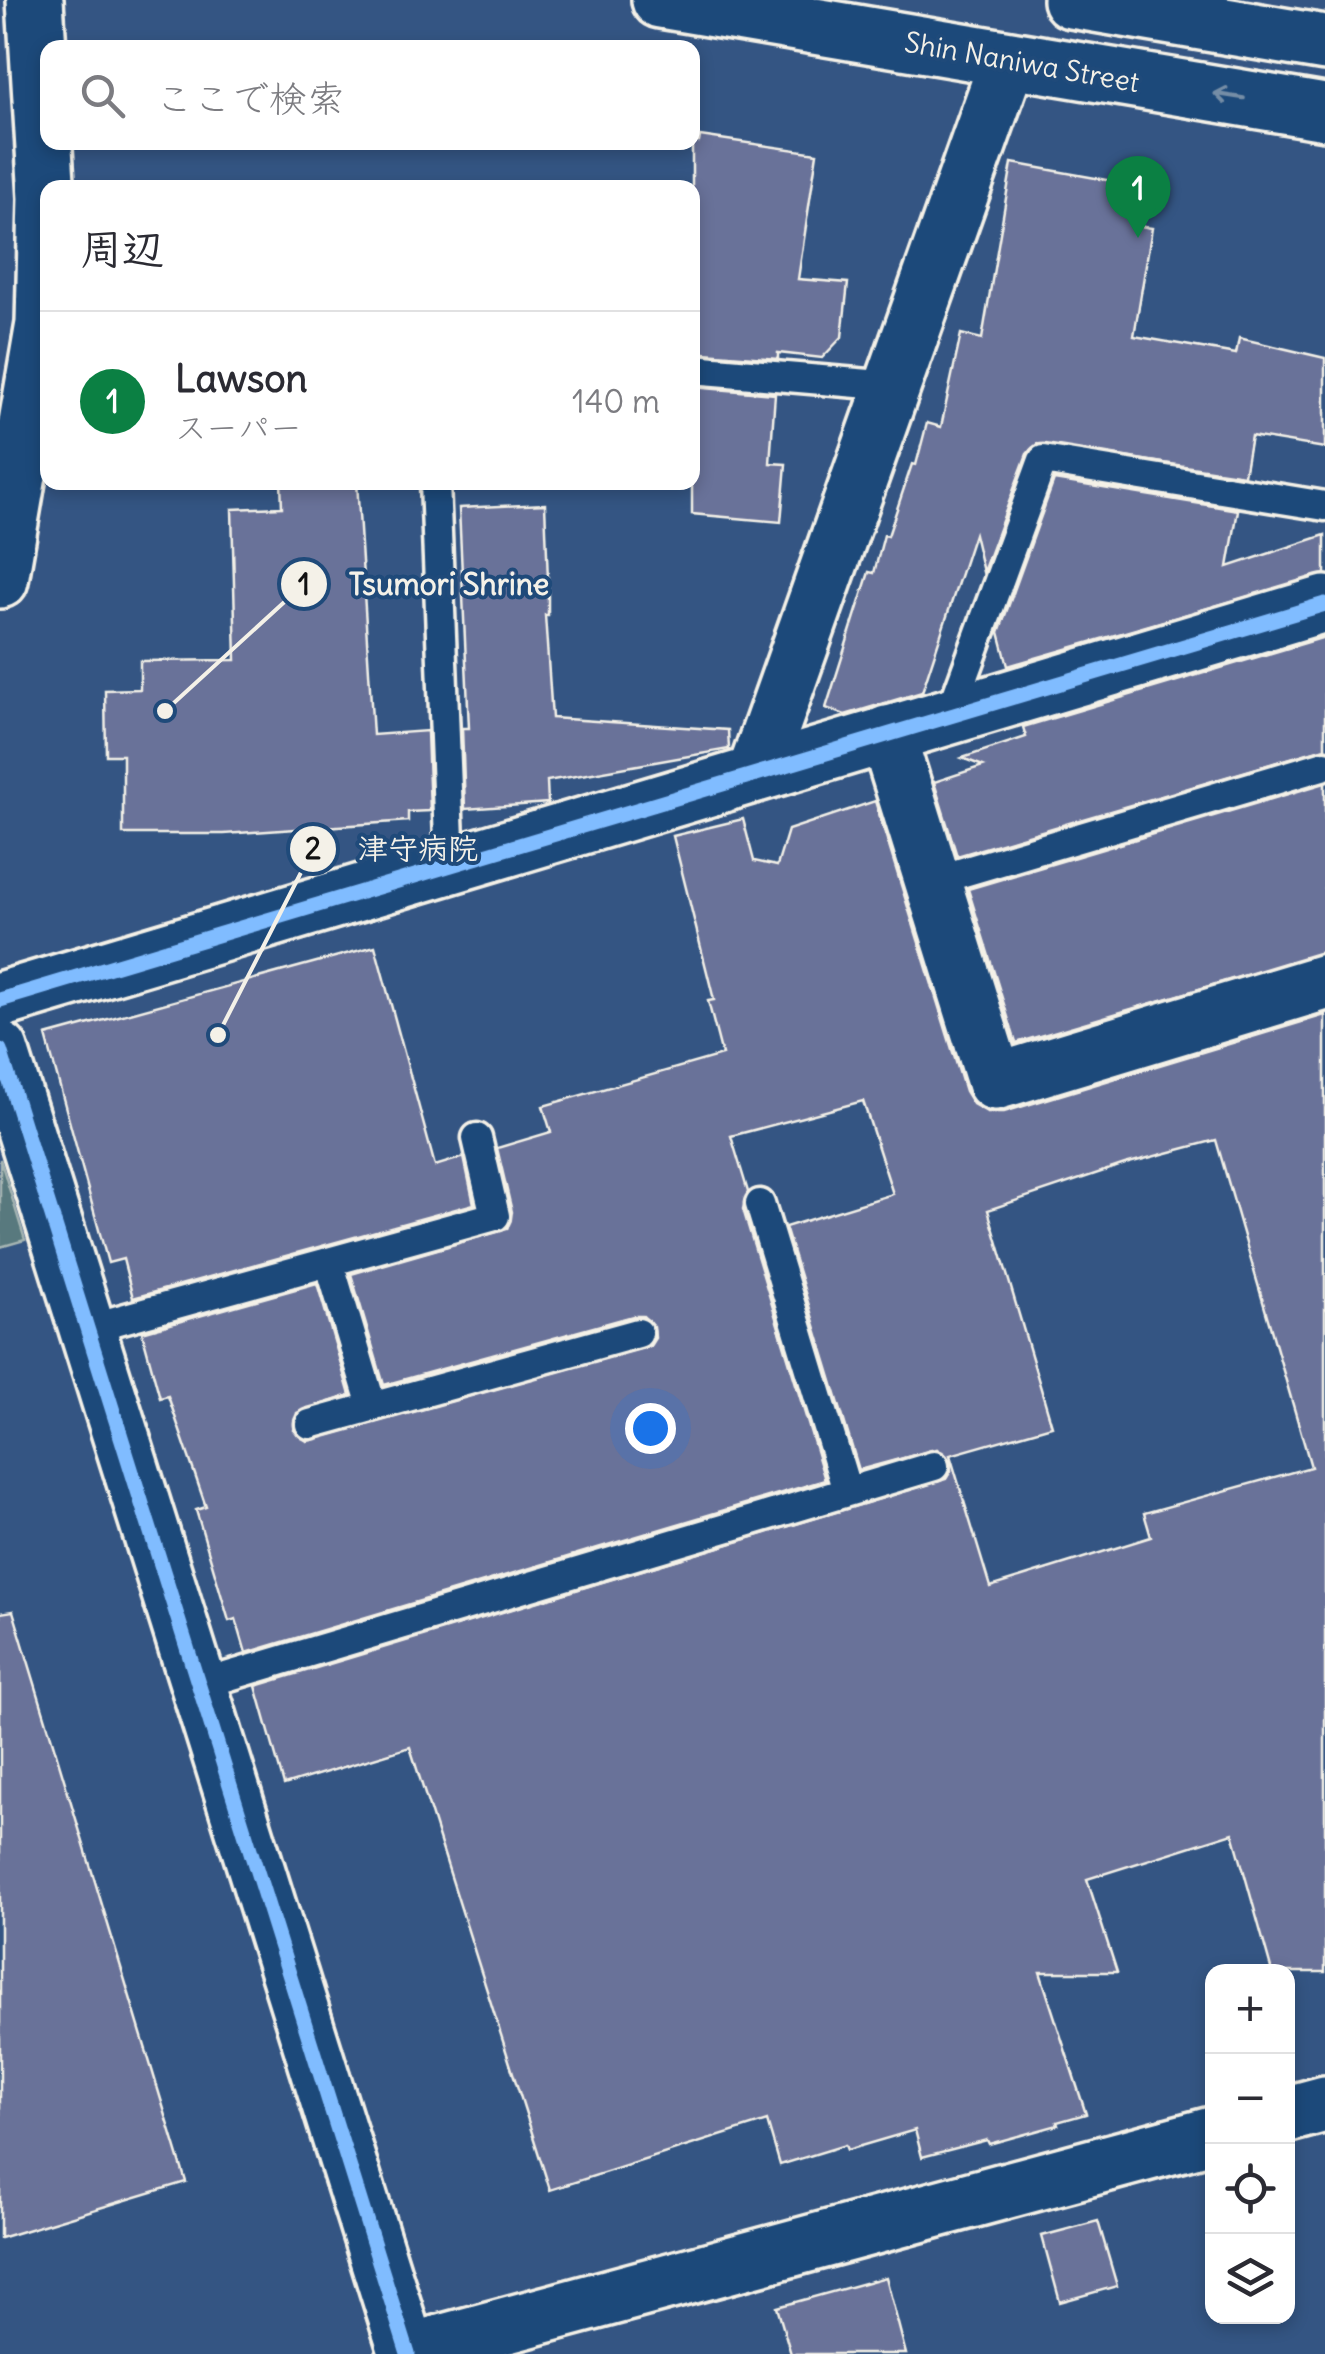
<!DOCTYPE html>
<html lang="ja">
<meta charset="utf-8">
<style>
body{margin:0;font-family:Delius,"Klee One",sans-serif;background:#f7f7f7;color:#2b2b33}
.controls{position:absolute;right:30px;bottom:30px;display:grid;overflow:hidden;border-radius:20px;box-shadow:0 5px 15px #0003}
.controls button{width:90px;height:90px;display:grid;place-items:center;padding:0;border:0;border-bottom:2px solid #e1e1e2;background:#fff;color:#2b2b33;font:50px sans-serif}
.you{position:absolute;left:650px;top:1428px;width:35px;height:35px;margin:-25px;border:8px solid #fff;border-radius:50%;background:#1a73e8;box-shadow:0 0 0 15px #1a73e833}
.badge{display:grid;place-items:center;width:65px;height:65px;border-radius:50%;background:#0b8043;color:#fff;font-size:32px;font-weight:700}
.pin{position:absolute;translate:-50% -82px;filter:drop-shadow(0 2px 5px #0008)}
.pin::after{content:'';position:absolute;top:52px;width:35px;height:30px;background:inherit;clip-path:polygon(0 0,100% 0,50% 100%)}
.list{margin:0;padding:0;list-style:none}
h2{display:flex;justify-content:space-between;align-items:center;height:130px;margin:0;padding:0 40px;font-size:42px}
h2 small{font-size:32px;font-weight:400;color:#7c7c81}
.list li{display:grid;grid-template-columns:65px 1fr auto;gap:30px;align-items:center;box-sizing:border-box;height:180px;padding:0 40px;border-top:2px solid #e1e1e2}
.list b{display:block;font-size:38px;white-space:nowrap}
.list p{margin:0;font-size:32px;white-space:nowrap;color:#7c7c81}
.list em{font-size:32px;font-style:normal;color:#7c7c81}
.icon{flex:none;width:55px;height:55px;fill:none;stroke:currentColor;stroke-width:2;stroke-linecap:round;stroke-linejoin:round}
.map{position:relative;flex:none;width:1325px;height:2354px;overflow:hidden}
.search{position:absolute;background:#fff;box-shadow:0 5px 15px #0003;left:40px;top:40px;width:660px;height:110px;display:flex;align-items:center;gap:25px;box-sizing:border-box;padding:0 35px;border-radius:20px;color:#7c7c81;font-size:38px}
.panel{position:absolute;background:#fff;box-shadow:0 5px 15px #0003;left:40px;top:180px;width:660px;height:310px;border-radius:20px}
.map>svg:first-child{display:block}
</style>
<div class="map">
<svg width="1325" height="2354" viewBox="0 0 1325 2354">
<rect width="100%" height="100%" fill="#345583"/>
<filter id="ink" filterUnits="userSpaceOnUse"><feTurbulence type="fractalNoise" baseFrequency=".01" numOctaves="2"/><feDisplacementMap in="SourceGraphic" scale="20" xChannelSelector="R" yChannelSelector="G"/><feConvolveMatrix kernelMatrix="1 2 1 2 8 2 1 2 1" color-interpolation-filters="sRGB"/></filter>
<g filter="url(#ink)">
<path fill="#58797e" stroke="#a6b5b3" stroke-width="2.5" d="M0 1159 25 1240 0 1247Z"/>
<g fill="#697299" stroke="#f4f1e8" stroke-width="2.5" fill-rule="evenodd">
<path d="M700 136 817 153 798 279 848 283 842 337 822 358 778 353V359L692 352V142H699Z"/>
<path d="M1012 163 1140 186 1133 225 1152 228 1134 336 1236 354 1239 338 1325 358V448L1251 436 1244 475 1037 444 1027 454 983 572 974 534 922 692 845 715 826 708 869 572 874 573 884 535 888 536 912 464 916 465 927 423 941 427 961 334 982 339Z"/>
<path d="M692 387 775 394 770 463 786 464 781 522 692 514Z"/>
<path d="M1054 480 1238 510 1228 567 1325 535V574L1008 666 999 632Z"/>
<path d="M281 482H357L373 735 427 731 430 811 408 812V821L224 834H123V755H106L105 690 140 689V661L236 660 232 509 282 507Z"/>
<path d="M545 504 548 580V615H545L552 718 728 730 729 749 547 781 548 803 465 809 462 728H469L459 508Z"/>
<path d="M1325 637V748L957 856 934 782 983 766 962 758 1026 737 1023 727Z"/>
<path d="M1325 783V952L1016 1043 968 889Z"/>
<path d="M875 801 965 1091 973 1104 987 1112H1004L1325 1015V1972H1272L1233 1833 1087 1879 1117 1972H1040L1086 2114 1057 2122 1058 2125 989 2144 987 2140 922 2157 915 2130 847 2150 845 2145 780 2165 767 2121 550 2190 410 1747 284 1785 256 1686 946 1479 951 1471 950 1460 937 1449 859 1470 785 1227 893 1194 863 1101 731 1136 748 1192 743 1209 825 1480 246 1653 236 1619 229 1621 196 1510 206 1507 168 1396 160 1398 142 1332 317 1283 350 1395 297 1413 294 1430 307 1441 650 1346 655 1338 654 1327 643 1316H633L384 1385 351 1274 507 1229 512 1212 497 1148 551 1132 543 1106 722 1055 708 1001 714 1000 673 836 743 819 754 861 777 866 788 830ZM1216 1140 1311 1467 1144 1513 1151 1537 990 1587 950 1455 1052 1426 988 1210 1125 1164Z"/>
<path d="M375 946 435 1166 464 1157 474 1204 133 1298 123 1259 108 1263 46 1036Z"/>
<path d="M13 1611 186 2182 0 2238V1613Z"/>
<path d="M1098 2221 1117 2286 1060 2302 1042 2236Z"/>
<path d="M886 2277 906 2354H791L777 2307Z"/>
</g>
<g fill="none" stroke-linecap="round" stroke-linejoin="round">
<defs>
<g id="lane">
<path d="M692 369 893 386"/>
<path d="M435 482 450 866"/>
<path d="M950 715 1043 460 1325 506"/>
<path d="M933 881 1325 765"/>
<path d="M760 1204 847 1491"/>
<path d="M329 1262 372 1406"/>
<path d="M86 1329 495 1216 477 1138"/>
<path d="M310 1424 638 1333"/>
<path d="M199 1685 934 1466"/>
</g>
<g id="street">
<path d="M0 580 44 324 47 198 35 0"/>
<path d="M887 734 995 1082 1325 982"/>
<path d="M755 774 1008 60"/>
<path d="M0 1000 1325 604"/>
<path d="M0 1050 408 2354"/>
<path d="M1288 2114 1325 2104"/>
<path d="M407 2352 1212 2135"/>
</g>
<g id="primary">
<path d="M660 0 1325 112"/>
<path d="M1071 0 1325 43"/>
</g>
</defs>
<use href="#lane" stroke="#f4f1e8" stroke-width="35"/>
<use href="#street" stroke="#f4f1e8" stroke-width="62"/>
<use href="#primary" stroke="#f4f1e8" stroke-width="62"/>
<use href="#lane" stroke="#1f4a7a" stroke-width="28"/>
<use href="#street" stroke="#1f4a7a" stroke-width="55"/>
<use href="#primary" stroke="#1f4a7a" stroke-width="55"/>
<defs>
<g id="cycleway">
<path d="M0 1000 1325 604"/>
<path d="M0 1050 408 2354"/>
</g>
</defs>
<use href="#cycleway" stroke="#1f4a7a" stroke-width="21"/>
<use href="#cycleway" stroke="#80bcff" stroke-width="15"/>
</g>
<defs><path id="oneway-shaft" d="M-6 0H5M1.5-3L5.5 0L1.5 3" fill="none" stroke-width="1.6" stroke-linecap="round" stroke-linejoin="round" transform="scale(2.5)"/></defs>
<use stroke="#748da6" href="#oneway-shaft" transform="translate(1229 96) rotate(-171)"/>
</g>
<g text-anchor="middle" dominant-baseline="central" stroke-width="8" stroke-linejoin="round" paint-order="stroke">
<g font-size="28" fill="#f4f1e8" stroke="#1f4a7a">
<text transform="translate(1022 62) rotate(10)">Shin Naniwa Street</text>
</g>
</g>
<path fill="none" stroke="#f4f1e8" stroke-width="4" d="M165 711L304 584M218 1035L313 849"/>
<g fill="#f4f1e8" stroke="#1f4a7a" stroke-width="4">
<circle cx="165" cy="711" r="10"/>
<circle cx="218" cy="1035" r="10"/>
<circle cx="304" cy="584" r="25"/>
<circle cx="313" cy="849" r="25"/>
</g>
<g font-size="30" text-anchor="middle" font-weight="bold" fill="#111">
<text x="304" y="595">1</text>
<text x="313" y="859">2</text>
</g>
<g font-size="30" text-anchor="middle" font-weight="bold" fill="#f4f1e8" stroke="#1f4a7a" stroke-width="8" stroke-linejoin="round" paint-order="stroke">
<text x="449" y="595">Tsumori Shrine</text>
<text x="418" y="859">津守病院</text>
</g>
</svg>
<div class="controls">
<button>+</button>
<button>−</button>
<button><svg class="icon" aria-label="locate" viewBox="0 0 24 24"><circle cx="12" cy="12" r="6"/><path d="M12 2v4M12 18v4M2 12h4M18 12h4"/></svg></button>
<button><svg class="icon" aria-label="layers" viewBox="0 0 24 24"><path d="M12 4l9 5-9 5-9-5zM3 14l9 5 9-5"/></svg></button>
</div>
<div class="you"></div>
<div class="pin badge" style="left:1138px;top:238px">1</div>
<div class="search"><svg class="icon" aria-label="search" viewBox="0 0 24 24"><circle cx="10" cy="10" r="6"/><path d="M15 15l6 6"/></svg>ここで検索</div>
<section class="panel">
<h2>周辺<small></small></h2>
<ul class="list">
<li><span class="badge">1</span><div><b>Lawson</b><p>スーパー</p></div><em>140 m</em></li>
</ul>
</section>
</div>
